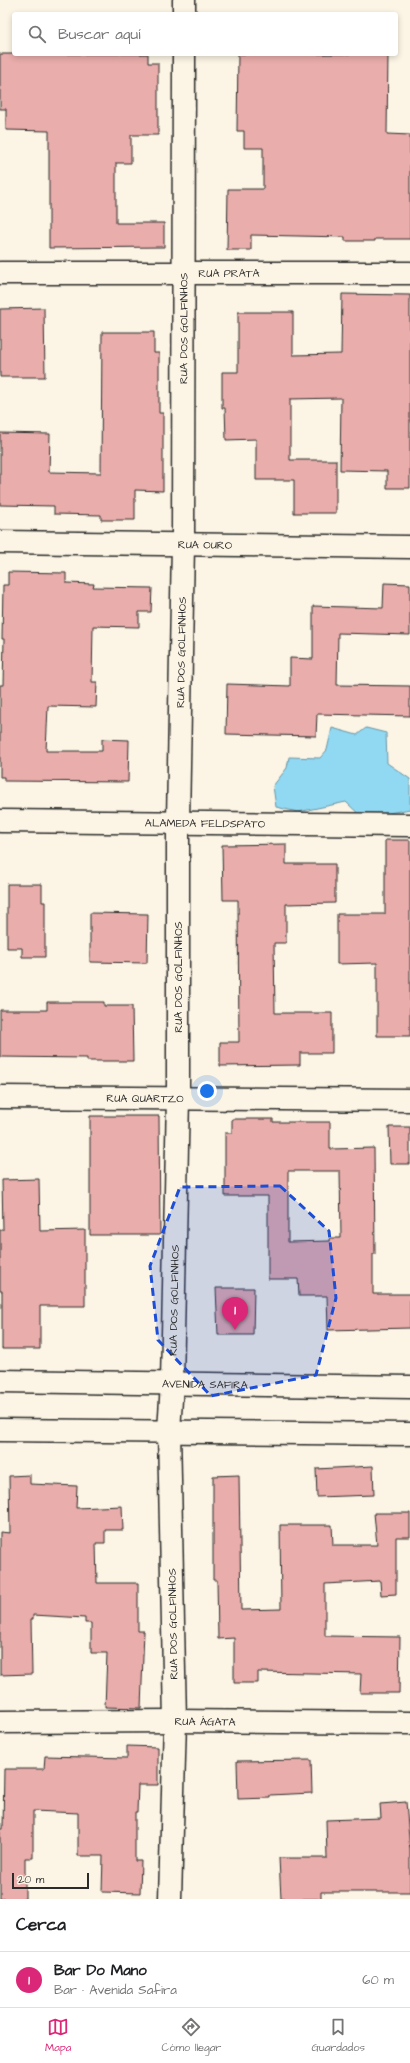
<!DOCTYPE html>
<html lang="es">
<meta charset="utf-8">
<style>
body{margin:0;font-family:"Architects Daughter",sans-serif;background:#f2f2f2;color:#202124}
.scale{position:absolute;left:12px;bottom:10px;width:77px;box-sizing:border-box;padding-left:4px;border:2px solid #2b2b2b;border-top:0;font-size:11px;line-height:14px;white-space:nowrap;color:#2b2b2b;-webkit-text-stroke:3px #fcf5e5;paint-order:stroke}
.you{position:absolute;left:207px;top:1091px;width:14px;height:14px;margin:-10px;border:3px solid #fff;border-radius:50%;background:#1a73e8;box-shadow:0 0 0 6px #1a73e833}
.badge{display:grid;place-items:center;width:26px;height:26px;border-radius:50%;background:#db2777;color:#fff;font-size:13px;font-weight:700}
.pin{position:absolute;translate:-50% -33px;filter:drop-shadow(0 1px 2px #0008)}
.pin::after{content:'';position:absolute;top:21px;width:14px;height:12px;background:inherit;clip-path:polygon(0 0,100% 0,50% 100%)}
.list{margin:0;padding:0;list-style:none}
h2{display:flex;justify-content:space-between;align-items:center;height:52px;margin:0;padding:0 16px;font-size:17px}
h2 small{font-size:13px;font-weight:400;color:#757577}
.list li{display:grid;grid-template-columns:26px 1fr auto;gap:12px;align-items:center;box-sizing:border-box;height:56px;padding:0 16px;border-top:1px solid #e0e0e0}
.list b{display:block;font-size:15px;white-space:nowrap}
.list p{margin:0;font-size:13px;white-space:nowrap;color:#757577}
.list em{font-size:13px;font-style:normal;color:#757577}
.icon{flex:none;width:22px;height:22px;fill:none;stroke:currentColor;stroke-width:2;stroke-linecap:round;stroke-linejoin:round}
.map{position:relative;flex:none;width:410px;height:1899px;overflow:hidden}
.search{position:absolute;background:#fff;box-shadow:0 2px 6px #0003;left:12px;right:12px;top:12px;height:44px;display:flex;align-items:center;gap:10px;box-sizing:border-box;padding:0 14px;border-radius:4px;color:#757577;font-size:15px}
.sheet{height:108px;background:#fff}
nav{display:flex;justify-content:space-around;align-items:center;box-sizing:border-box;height:56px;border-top:1px solid #e0e0e0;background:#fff;font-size:11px;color:#757577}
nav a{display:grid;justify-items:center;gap:2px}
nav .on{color:#db2777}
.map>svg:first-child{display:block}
</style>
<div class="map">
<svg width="410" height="1899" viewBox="0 0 410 1899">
<rect width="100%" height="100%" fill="#fcf5e5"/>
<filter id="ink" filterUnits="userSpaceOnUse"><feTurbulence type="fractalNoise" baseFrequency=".025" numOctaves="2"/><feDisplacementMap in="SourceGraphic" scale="8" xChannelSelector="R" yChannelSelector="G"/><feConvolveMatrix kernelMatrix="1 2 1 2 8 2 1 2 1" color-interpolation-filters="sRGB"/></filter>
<g filter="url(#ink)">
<path fill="#91d9f3" stroke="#6893a3" d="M332 728 357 735 366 728 386 733 387 763 410 779V809L363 818 346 802 298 812 276 807 273 786 287 768 289 757 320 758 327 750Z"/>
<g fill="#e9adab" stroke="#2b2b2b" fill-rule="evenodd">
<path d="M0 54H148V63H158V135H131V163H116V223H164V247L49 248V131L6 130V109H0Z"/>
<path d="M238 54H388L387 134 410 135V239H375V241H345V237L251 235V250H227L228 189H263V148H244V131H237Z"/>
<path d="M342 294 410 295V488H387V471L340 470 341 398 290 399V460H336V513H294V480H256V439L226 440 225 408H222V372H238V312H293V355L341 354Z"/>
<path d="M44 308 45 377H0V309Z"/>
<path d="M102 332H154V353H159V413H163V491L135 490V520H101V515L54 514V506L0 505V433L50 434 49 472 101 473Z"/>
<path d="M8 572 66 573V583L94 584 93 587 152 588 151 612H139V627L93 626 92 682H97L96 707 48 706 46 751H102V739L129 740 128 782 4 781V777H0V685H3L4 639H2L3 585H8Z"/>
<path d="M384 583 410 584V635L338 633 337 685 410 686V716L317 714 316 736 226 734 227 684 290 686V658L313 659V606L383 608Z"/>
<path d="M385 840H410V1036H377V963L337 964V914H385Z"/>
<path d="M286 844V864H335V903L286 904V943H274L275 1013H332V1053H300V1065L220 1066V1042H239L238 900H223L222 845Z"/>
<path d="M7 884H42V902H45V957H22V948H7Z"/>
<path d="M90 913 148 914 147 963 90 962Z"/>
<path d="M47 1002H104V1006H132L133 1061H87V1058L0 1057V1010H47Z"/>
<path d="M90 1116H159L160 1235H90Z"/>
<path d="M232 1119H273V1122H330V1149L374 1148 375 1254H373V1294H410V1328L328 1330 327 1296H299L298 1279H268V1196H225V1133H232ZM288 1171H340L341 1238H330V1241L288 1242Z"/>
<path d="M389 1127H410V1164H390Z"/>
<path d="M39 1179 40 1231 85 1230V1306H40V1349H2V1291H0V1230H3L2 1180Z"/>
<path d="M216 1288H254L253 1335H218Z"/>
<path d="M373 1466 374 1495 317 1497 316 1469Z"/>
<path d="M30 1475V1484L77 1486 76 1508 122 1506 123 1530H105V1543H96L97 1583H138V1631H144L141 1708 105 1707 107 1653H91V1623H85V1618L33 1615V1619H31L32 1674 0 1675V1532L10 1533 9 1476Z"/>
<path d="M239 1475 241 1610 281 1609 280 1525H332L333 1545H377L374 1513H410V1537H396V1594L381 1595 380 1581 325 1584V1636L400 1637 399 1693H360L361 1674 258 1672V1683H234V1638L218 1639 217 1580H213V1476Z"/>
<path d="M127 1746 158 1747V1785H138L137 1812H135V1861H141L140 1893 102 1892 103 1856H78V1813L33 1811V1858H25V1899H0V1829H3L4 1769H44L45 1756 127 1758Z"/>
<path d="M311 1760 312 1793 270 1795V1798L238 1799 237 1761Z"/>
<path d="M406 1802 410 1851V1892H321V1899H281L279 1858H327L326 1820 381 1818 380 1804Z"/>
</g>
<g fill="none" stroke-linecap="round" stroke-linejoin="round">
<defs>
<g id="minor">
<path d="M184 14V0"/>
<path id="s1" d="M0 273H410"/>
<path id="s2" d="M0 542 410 547"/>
<path id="s3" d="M0 821 410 825"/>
<path id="s4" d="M0 1097 410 1100"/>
<path id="s5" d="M0 1722 175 1721 410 1723"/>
<path id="s6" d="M170 1899 175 1721 169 1431 172 1383 178 1097V821L183 544 184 54"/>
</g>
<g id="tertiary">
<path id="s7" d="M0 1381 410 1387"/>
<path d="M0 1430 410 1434"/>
</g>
</defs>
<use href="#minor" stroke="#2b2b2b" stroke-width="25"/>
<use href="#tertiary" stroke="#2b2b2b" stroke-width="25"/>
<use href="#minor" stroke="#fcf5e5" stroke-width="22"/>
<use href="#tertiary" stroke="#fcf5e5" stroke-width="22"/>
</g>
</g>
<path fill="#1d4ed8" fill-opacity="0.2" stroke="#1d4ed8" stroke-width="3" stroke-dasharray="8 5" stroke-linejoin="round" d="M280 1186 329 1231 336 1298 316 1375 211 1396 158 1340 150 1266 180 1187Z"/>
<g text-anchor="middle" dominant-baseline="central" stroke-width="3" stroke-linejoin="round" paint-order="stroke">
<g font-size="11" fill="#2b2b2b" stroke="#fcf5e5">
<text stroke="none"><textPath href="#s1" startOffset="229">RUA PRATA</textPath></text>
<text stroke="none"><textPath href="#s6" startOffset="1571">RUA DOS GOLFINHOS</textPath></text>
<text stroke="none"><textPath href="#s2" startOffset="205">RUA OURO</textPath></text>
<text stroke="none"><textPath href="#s6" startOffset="1247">RUA DOS GOLFINHOS</textPath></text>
<text stroke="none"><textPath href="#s3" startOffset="205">ALAMEDA FELDSPATO</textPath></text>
<text transform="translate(178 977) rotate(-90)">RUA DOS GOLFINHOS</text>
<text stroke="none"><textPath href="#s4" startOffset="145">RUA QUARTZO</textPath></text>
<text stroke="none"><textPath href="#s6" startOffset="599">RUA DOS GOLFINHOS</textPath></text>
<text stroke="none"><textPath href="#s7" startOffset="205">AVENIDA SAFIRA</textPath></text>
<text transform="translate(173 1624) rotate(-91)">RUA DOS GOLFINHOS</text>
<text stroke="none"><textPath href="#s5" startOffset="205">RUA ÁGATA</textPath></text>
</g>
</g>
</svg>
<div class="scale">20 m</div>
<div class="you"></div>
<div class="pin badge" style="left:235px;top:1330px">1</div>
<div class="search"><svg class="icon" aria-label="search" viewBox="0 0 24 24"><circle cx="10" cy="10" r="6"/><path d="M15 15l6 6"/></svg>Buscar aquí</div>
</div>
<section class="sheet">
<h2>Cerca<small></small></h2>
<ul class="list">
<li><span class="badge">1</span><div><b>Bar Do Mano</b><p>Bar · Avenida Safira</p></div><em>60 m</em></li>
</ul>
</section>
<nav>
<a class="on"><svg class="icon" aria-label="map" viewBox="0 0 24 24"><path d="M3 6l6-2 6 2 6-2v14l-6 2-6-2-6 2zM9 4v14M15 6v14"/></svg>Mapa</a>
<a><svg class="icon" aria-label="directions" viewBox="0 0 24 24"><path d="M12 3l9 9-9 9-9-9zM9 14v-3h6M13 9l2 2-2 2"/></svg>Cómo llegar</a>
<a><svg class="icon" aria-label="saved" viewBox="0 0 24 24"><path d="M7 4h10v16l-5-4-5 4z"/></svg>Guardados</a>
</nav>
